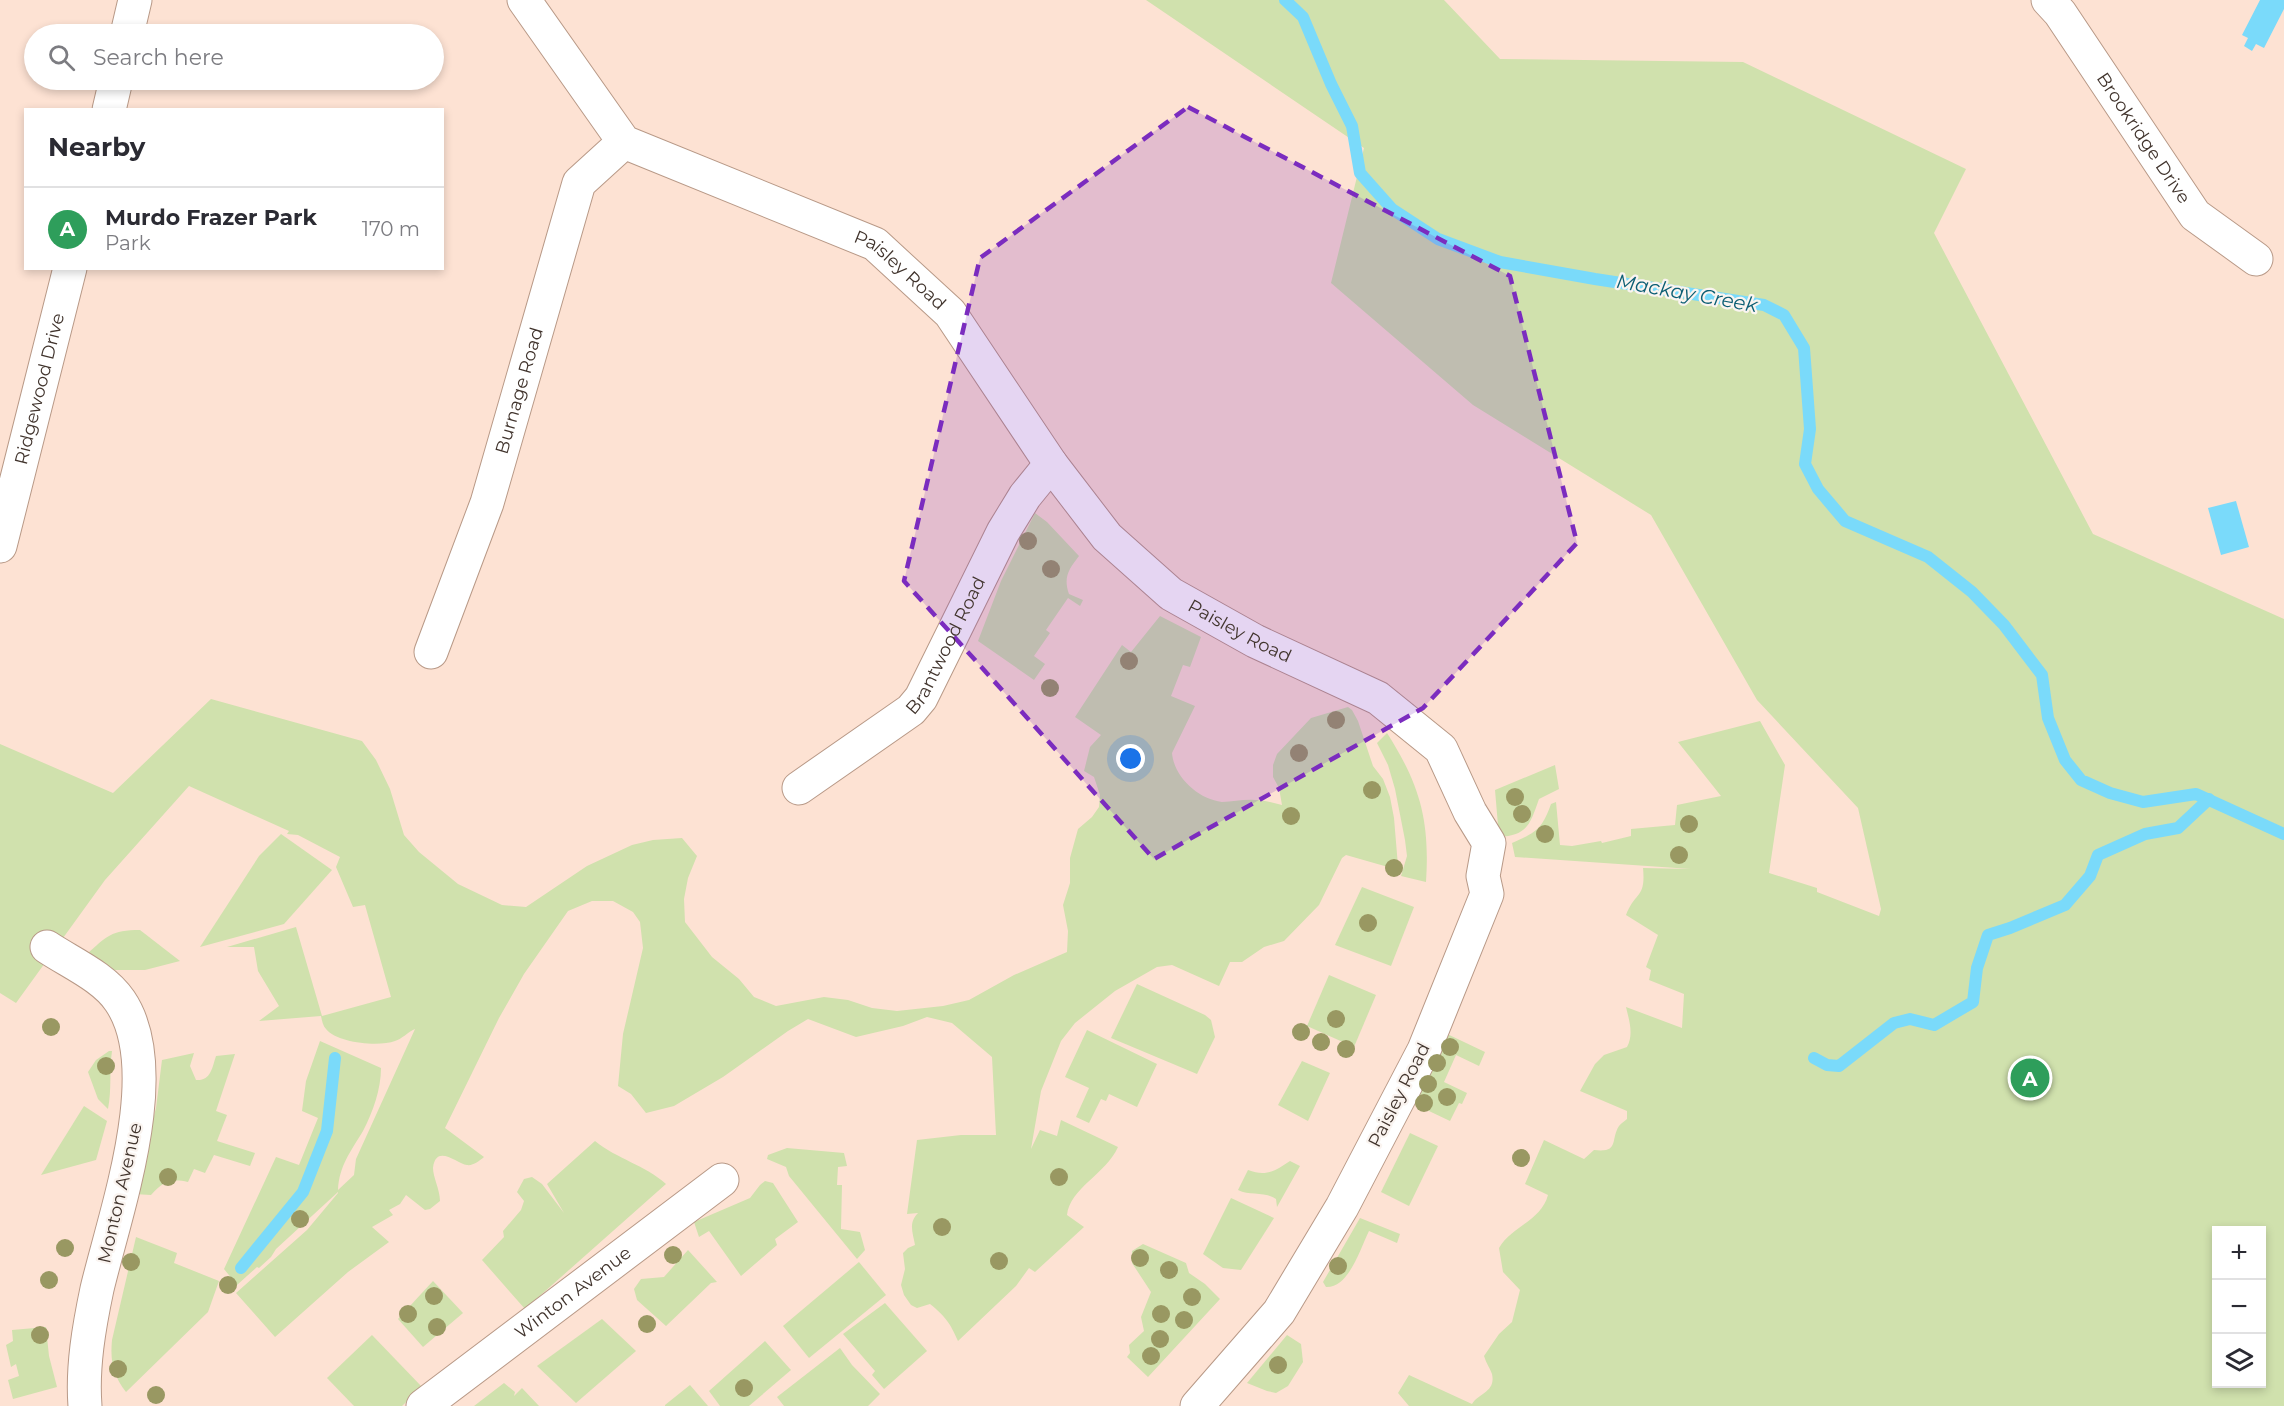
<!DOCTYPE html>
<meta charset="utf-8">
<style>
body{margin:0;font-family:Montserrat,sans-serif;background:#f7f7f7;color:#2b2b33}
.controls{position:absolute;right:18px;bottom:18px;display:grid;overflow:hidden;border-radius:0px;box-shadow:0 3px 9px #0003}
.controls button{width:54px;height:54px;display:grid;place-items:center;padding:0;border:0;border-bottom:2px solid #e1e1e2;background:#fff;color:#2b2b33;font:30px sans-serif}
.you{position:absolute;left:1131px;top:759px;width:21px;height:21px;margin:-15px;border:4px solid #fff;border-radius:50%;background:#1a73e8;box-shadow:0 0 0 9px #1a73e833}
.badge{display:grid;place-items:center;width:39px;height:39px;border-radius:50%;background:#3e7c69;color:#fff;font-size:20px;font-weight:700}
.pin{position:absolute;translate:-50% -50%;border:3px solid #fff;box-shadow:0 2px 6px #0006}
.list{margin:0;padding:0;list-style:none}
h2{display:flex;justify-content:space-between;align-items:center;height:78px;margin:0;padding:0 24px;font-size:26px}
h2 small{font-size:20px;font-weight:400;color:#7c7c81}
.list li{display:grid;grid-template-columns:39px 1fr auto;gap:18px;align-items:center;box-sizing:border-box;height:84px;padding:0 24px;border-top:2px solid #e1e1e2}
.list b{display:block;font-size:22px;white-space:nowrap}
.list p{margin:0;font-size:20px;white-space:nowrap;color:#7c7c81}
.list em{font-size:20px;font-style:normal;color:#7c7c81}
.icon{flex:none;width:33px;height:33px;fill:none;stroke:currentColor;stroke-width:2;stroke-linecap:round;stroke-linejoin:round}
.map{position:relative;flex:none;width:2284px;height:1406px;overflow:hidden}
.search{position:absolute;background:#fff;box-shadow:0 3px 9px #0003;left:24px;top:24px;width:420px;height:66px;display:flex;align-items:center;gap:15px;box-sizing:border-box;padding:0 21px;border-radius:33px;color:#7c7c81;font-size:22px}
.panel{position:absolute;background:#fff;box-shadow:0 3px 9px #0003;left:24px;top:108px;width:420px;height:162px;border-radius:0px}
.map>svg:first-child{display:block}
</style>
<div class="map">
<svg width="2284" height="1406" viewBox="0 0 2284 1406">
<rect width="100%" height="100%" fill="#fde2d3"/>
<g fill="#d0e1ad" fill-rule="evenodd">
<path d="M1146 0H1444L1500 59 1743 62 1966 169 1934 233 2093 534 2284 619V1406H1409L1398 1393 1409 1375 1472 1404C1479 1393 1496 1392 1492 1374 1490 1368 1486 1363 1484 1356L1499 1334 1512 1322 1520 1290 1503 1272 1499 1248C1512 1226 1541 1221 1548 1195L1525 1184 1544 1140 1584 1159 1594 1150C1620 1153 1610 1140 1619 1126 1621 1123 1625 1121 1627 1119V1111L1580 1091 1595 1064 1604 1055 1627 1047C1634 1034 1629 1020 1626 1007L1682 1028 1684 994 1649 980 1651 970 1646 967 1658 935 1626 915C1635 891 1646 899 1643 868L1691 869 1515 857 1512 843C1537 832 1542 829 1551 804L1556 802 1560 845 1572 846 1601 841 1602 843 1631 836V829L1675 825 1677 805 1721 796 1678 742 1760 721 1785 765 1769 873 1817 888V892L1879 916 1881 909 1858 808 1757 700 1651 515 1473 405 1331 283 1364 148ZM2216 1230H2262V1384H2216Z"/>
<path d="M1035 513 1047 522 1079 556C1069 569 1063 577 1069 594L1083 600 1080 606 1068 598 1046 630 1050 633 1034 656 1045 664 1034 680 978 641 1001 581Z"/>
<path d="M1160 616 1201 637 1190 667 1183 665 1171 696 1195 706 1172 753C1174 777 1198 799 1222 802 1233 802 1244 799 1255 800 1264 800 1273 803 1282 805L1279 788 1273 777V765L1277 754 1311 718 1348 707 1352 710 1358 721 1373 766 1383 779 1390 797 1394 818 1398 866 1388 867 1346 855 1342 858 1319 905 1284 941 1264 947 1242 962H1230L1219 986 1172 965 1157 967 1115 991 1075 1023 1061 1041 1041 1091 1031 1149 1040 1130 1057 1136 1061 1120 1118 1147C1106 1174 1070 1188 1067 1215L1084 1227 1035 1272 1029 1268 1016 1286 958 1341C950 1323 946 1317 930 1304L917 1308 911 1305 904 1295 901 1285 905 1269 903 1253 908 1248 915 1245C913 1233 908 1223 918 1213L907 1214 917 1140 961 1135H996L992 1057 952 1023 927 1017 903 1026 856 1037 808 1019 788 1031 723 1077 674 1106 646 1113 631 1094 618 1086 623 1034 643 948 640 922 633 912 613 901H592L568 911 524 974 499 1018 445 1128 484 1157C479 1161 473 1166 467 1165 457 1164 436 1143 433 1168 433 1177 440 1190 440 1201L430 1209 425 1210 406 1195 400 1204 389 1210 393 1215 372 1227 389 1242 348 1272 275 1337 236 1293 307 1230 338 1193V1192L276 1249 271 1257 259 1268 257 1267 237 1285 224 1269 276 1157 299 1165 318 1118 302 1111 306 1081 320 1041 381 1068C381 1089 373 1112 363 1131 351 1151 339 1166 338 1190L354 1175 356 1159 415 1029C408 1032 402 1039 395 1041 379 1047 337 1043 326 1029 323 1026 322 1021 321 1016L259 1021 279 1006 258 971 254 947H227L296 927 322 1016 391 997 365 905 353 907 336 867 340 857 298 835 287 834 289 831 189 786 105 880 16 1003 0 993V744L113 793 211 699 362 741 376 760 390 789 404 835 419 852 458 884 502 905 526 907 587 866 632 845 653 840 682 838 697 856 688 878 684 899 685 922 712 957 739 979 754 997 776 1006 824 997 848 1000 872 1008 897 1011 943 1006 969 1000 1014 975 1067 952 1068 931 1063 905 1070 883V858L1078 829 1092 817 1099 807 1100 795 1094 777 1084 771 1090 747 1101 735 1075 717 1122 645 1131 652Z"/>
<path d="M1387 733C1420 785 1430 820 1426 882L1401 876 1407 856 1405 840 1395 789 1388 765 1377 743Z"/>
<path d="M1555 765 1559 789 1539 799C1530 824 1528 835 1499 837L1495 790Z"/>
<path d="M281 834 332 870 284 924 200 947 259 856Z"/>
<path d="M1362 887 1414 907 1391 966 1335 945Z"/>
<path d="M140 930 180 961 145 970H98L86 955C107 936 111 930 140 930Z"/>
<path d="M1329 975 1376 995 1354 1047 1307 1026Z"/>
<path d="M1137 984 1205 1015 1211 1020 1215 1037 1197 1074 1111 1038Z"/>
<path d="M1087 1030 1157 1064 1137 1107 1109 1094 1106 1101 1101 1099 1089 1123 1076 1117 1089 1088 1065 1077Z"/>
<path d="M1443 1032 1485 1052 1479 1066 1456 1055 1444 1082 1467 1093 1462 1104 1459 1103 1450 1121 1410 1102Z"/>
<path d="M109 1051H112C109 1071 112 1089 108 1109L98 1099 88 1072 96 1060Z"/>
<path d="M194 1053 190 1066 196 1080C211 1081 212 1068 216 1056L235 1054 216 1111 227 1115 217 1141 255 1153 250 1166 214 1155 205 1173 194 1169 188 1182C170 1178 163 1182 151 1195L134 1194 156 1108 162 1060Z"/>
<path d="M1302 1061 1330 1073 1308 1121 1278 1105Z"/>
<path d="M84 1106 107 1121 96 1160 41 1175Z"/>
<path d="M1410 1133 1438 1146 1409 1206 1381 1192Z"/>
<path d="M595 1141C617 1159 645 1165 666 1184L525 1309 482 1260 504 1237 503 1231 521 1210 524 1201 517 1192 524 1179 532 1177 542 1184 564 1213 547 1184Z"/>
<path d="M787 1148 844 1153 847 1166 838 1167 837 1185H842L841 1229 860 1232 865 1250 857 1259 789 1176 786 1167 767 1159 768 1155Z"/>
<path d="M1290 1161 1300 1166 1277 1207 1276 1199C1264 1191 1250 1196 1238 1190L1248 1170C1266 1177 1275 1171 1290 1161Z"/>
<path d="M765 1181 773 1183 798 1222 775 1239 777 1245 741 1276 709 1231 699 1237 694 1222 750 1198 760 1185Z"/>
<path d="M1231 1198 1274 1218 1241 1270 1223 1268 1203 1254Z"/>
<path d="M1360 1218 1400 1234 1397 1243 1369 1231C1360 1249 1349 1288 1326 1287L1323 1282Z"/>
<path d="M136 1237 177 1253 174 1263 219 1281 208 1312 126 1392C113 1375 110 1361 112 1340Z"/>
<path d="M1143 1244 1186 1263 1189 1273 1205 1284 1220 1299 1148 1377 1127 1357 1130 1353 1129 1345 1144 1331 1141 1317 1151 1292 1132 1263V1251Z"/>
<path d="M688 1250 717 1282 711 1283 666 1326 637 1300 634 1289 641 1279 664 1277Z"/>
<path d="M859 1262 886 1295 809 1358 783 1326Z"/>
<path d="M433 1281 463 1313 423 1347 398 1319Z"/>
<path d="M885 1303 927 1351 884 1389 872 1375 875 1371 843 1334Z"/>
<path d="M602 1319 636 1351 576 1403 537 1366Z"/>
<path d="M46 1327 49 1356 57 1387 13 1399 8 1380 19 1376 16 1364 11 1367 6 1345 13 1341 12 1330Z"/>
<path d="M372 1335 422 1387 402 1406H354L327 1378Z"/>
<path d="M1287 1335 1301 1344 1303 1362 1288 1386 1276 1393 1267 1391 1247 1383Z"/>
<path d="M765 1341 791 1370 749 1406H720L709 1391Z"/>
<path d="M840 1348 852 1365 880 1394 868 1406H784L777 1397Z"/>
<path d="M504 1383 515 1392 514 1396 522 1388 539 1406H474Z"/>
<path d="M690 1385 708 1406H665V1405Z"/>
</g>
<g fill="#7adafa">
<path d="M2260 0H2284V9L2264 48 2256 44 2252 51 2244 46 2248 38 2242 35Z"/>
<path d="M2236 501 2249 547 2221 555 2208 508Z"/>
</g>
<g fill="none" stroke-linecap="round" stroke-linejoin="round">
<g stroke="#7adafa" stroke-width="12">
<path d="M1285 0 1303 17 1331 84 1352 126 1360 173 1392 209 1438 239 1500 262 1595 279 1764 305 1784 315 1804 348 1810 429 1805 464 1818 489 1845 521 1928 557 1972 592 2004 625 2042 675 2048 718 2065 760 2081 780 2110 793 2143 802 2196 794 2284 834"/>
<path d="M1814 1058 1827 1065 1839 1066 1894 1023 1910 1019 1934 1025 1973 1002 1977 968 1988 935 2010 928 2065 905 2090 876 2098 855 2145 834 2178 828 2209 799"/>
<path d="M241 1268 303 1192 327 1131 335 1058"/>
</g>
<defs>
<g id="street">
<path id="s1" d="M524 0 624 142 875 244 950 313 1051 464 1107 537 1171 594 1255 641 1378 698 1441 749 1470 812 1489 843 1483 876 1487 894 1424 1050 1342 1207 1279 1312 1197 1406"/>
<path id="s2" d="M2048 0 2060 13 2195 215 2256 259"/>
<path id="s3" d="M431 652 487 503 579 183 624 142"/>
<path id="s4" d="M799 788 911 710 921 698 1003 532 1025 496 1051 464"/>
<path d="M47 947C71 963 104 977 120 1001 167 1070 115 1213 97 1289 89 1327 82 1367 85 1406"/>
<path id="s5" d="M423 1406 722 1180"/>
</g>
<g id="secondary">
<path d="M127 34 135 0"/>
<path d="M109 110 116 80"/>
<path id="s6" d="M0 546 70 268"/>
</g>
</defs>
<use href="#street" stroke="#b89987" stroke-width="35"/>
<use href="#secondary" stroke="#b89987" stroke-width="35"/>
<use href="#street" stroke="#fff" stroke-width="33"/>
<use href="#secondary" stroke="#fff" stroke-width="33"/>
</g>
<g fill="#999862">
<circle cx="1028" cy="541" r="9"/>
<circle cx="1051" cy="569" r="9"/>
<circle cx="1129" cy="661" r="9"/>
<circle cx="1050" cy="688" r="9"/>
<circle cx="1336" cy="720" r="9"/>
<circle cx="1299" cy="753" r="9"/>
<circle cx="1372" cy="790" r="9"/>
<circle cx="1515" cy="797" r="9"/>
<circle cx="1522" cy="814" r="9"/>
<circle cx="1291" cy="816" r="9"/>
<circle cx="1689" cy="824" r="9"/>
<circle cx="1545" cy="834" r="9"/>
<circle cx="1679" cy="855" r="9"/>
<circle cx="1394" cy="868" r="9"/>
<circle cx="1368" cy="923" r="9"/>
<circle cx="1336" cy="1019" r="9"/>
<circle cx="51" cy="1027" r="9"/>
<circle cx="1301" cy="1032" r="9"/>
<circle cx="1321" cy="1042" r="9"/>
<circle cx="1450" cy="1047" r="9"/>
<circle cx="1346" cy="1049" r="9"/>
<circle cx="1437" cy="1063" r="9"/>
<circle cx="106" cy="1066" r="9"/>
<circle cx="1428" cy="1084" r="9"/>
<circle cx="1447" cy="1097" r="9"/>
<circle cx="1424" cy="1103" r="9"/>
<circle cx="1521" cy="1158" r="9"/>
<circle cx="168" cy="1177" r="9"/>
<circle cx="1059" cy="1177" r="9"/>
<circle cx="300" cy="1219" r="9"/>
<circle cx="942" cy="1227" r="9"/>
<circle cx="65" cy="1248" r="9"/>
<circle cx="673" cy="1255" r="9"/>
<circle cx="1140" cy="1258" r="9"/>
<circle cx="999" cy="1261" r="9"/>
<circle cx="131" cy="1262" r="9"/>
<circle cx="1338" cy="1266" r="9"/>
<circle cx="1169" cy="1270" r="9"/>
<circle cx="49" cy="1280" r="9"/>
<circle cx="228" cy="1285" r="9"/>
<circle cx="434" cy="1296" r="9"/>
<circle cx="1192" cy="1297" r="9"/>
<circle cx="408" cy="1314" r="9"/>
<circle cx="1161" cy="1314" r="9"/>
<circle cx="1184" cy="1320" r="9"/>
<circle cx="647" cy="1324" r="9"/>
<circle cx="437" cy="1327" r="9"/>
<circle cx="40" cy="1335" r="9"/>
<circle cx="1160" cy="1339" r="9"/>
<circle cx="1151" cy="1356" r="9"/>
<circle cx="1278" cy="1365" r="9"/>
<circle cx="118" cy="1369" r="9"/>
<circle cx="744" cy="1388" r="9"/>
<circle cx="156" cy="1395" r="9"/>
</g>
<path fill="#7b2cbf" fill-opacity="0.2" stroke="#7b2cbf" stroke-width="4.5" stroke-dasharray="12 8" stroke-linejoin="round" d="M1188 107 1510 276 1577 543 1423 708 1154 859 904 581 980 258Z"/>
<g text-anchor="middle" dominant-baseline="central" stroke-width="4.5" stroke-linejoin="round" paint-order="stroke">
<g font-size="18" fill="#41342d" stroke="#faf4f0">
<text stroke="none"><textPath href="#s2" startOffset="168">Brookridge Drive</textPath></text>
<text stroke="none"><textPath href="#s1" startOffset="480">Paisley Road</textPath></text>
<text stroke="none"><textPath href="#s6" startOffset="162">Ridgewood Drive</textPath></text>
<text stroke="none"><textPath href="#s3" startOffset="276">Burnage Road</textPath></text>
<text stroke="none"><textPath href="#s1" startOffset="984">Paisley Road</textPath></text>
<text stroke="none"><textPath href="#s4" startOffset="210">Brantwood Road</textPath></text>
<text transform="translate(1399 1095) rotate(-63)">Paisley Road</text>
<text transform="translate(120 1193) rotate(-77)">Monton Avenue</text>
<text stroke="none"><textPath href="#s5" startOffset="188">Winton Avenue</textPath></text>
</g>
<g font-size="20" font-style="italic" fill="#0c5e74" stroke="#faf4f0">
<text transform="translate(1687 293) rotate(10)">Mackay Creek</text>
</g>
</g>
</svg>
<div class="controls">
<button>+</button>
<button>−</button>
<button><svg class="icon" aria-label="layers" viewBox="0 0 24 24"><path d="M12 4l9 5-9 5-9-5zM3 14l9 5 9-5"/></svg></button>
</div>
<div class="you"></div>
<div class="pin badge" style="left:2030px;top:1078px;background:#2e9e5b">A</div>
<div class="search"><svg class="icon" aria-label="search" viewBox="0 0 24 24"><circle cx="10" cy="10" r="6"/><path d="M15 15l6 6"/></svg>Search here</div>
<section class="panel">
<h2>Nearby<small></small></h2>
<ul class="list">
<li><span class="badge" style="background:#2e9e5b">A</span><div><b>Murdo Frazer Park</b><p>Park</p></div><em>170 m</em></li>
</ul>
</section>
</div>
